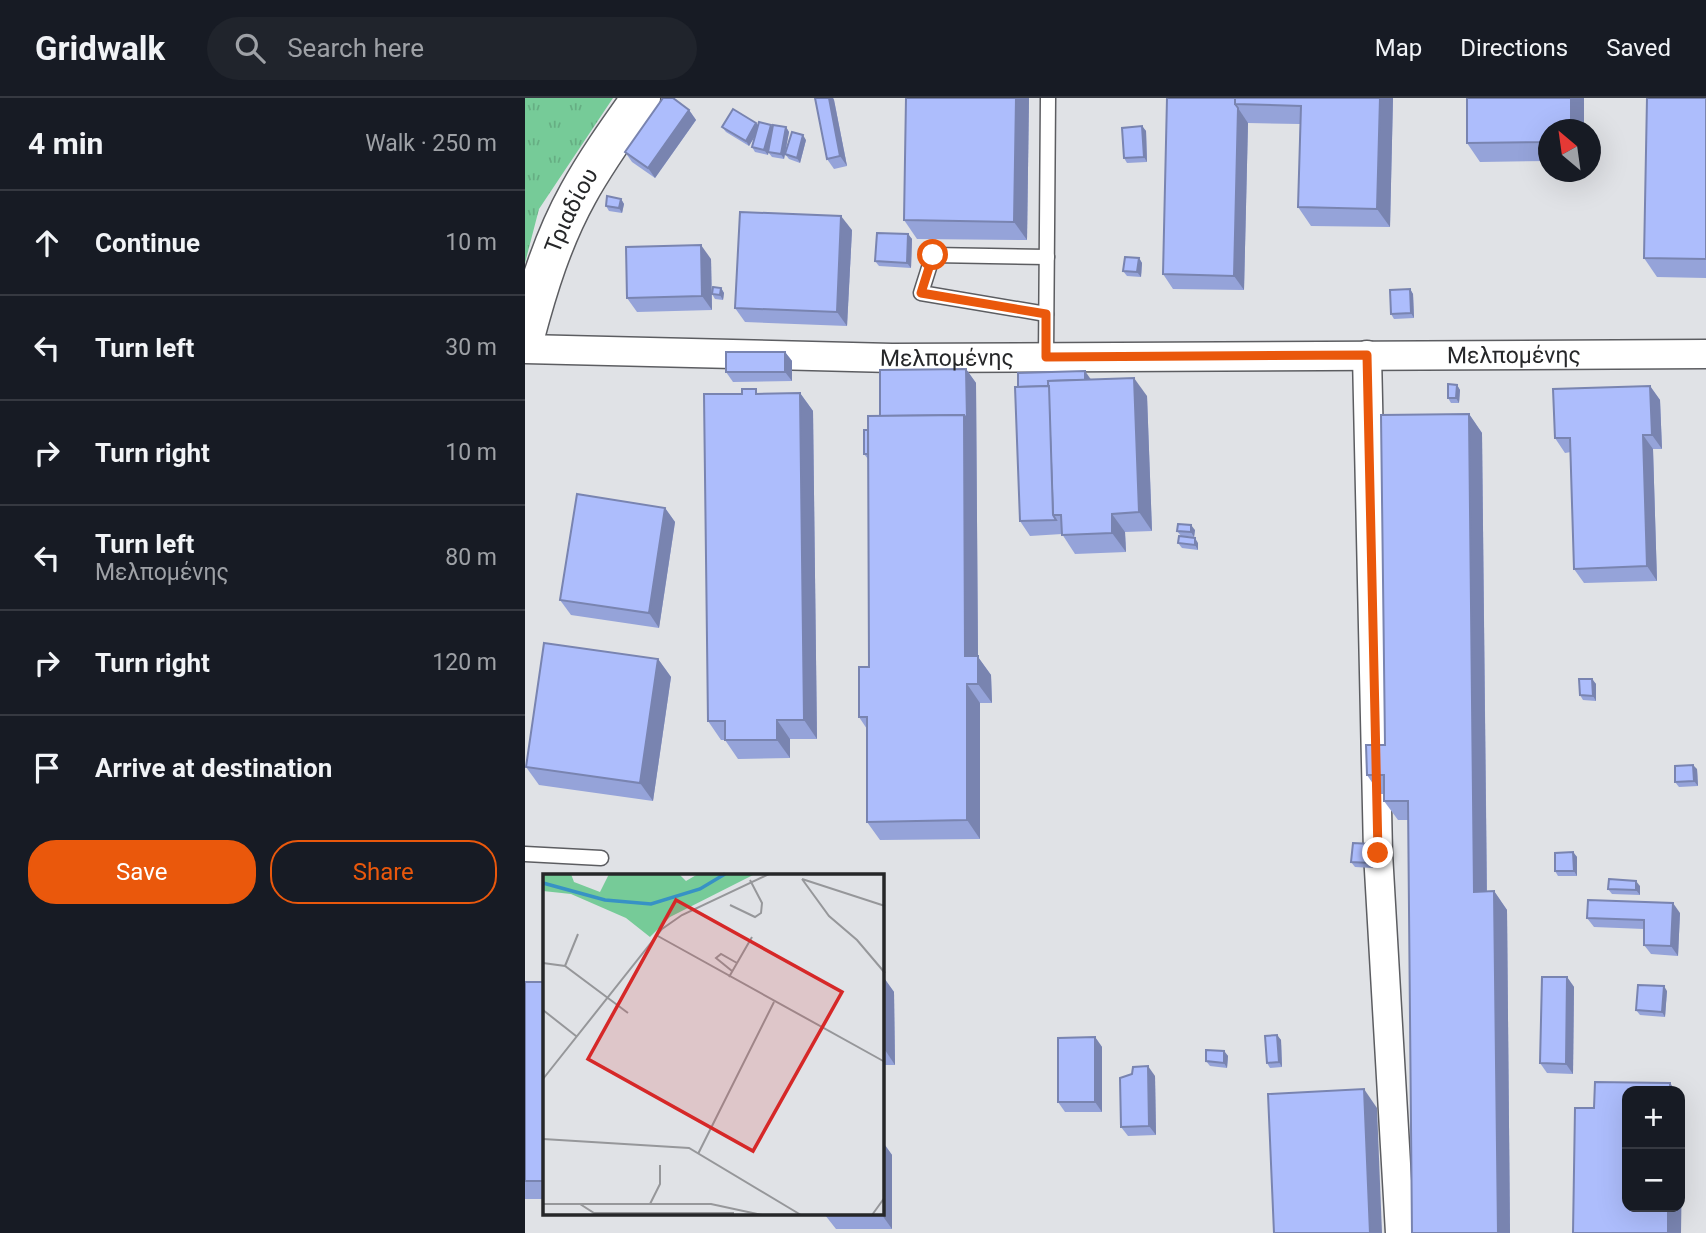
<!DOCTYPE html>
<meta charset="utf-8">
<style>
body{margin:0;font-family:Roboto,sans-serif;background:#20242c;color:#f1f3f6}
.controls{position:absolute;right:21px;bottom:21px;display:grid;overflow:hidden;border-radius:14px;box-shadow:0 7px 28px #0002}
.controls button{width:63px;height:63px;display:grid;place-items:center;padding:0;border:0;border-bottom:2px solid #363941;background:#171b24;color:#f1f3f6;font:35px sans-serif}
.compass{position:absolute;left:1013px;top:21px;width:63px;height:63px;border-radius:50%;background:#171b24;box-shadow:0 7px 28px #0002;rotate:331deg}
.stop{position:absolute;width:21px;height:21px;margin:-16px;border:5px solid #ea580c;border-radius:50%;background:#fff}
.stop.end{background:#ea580c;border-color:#fff;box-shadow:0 2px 7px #0008}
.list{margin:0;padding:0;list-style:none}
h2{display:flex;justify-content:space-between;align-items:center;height:91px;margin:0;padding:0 28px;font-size:30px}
h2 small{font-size:23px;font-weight:400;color:#9ea1a6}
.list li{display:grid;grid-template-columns:46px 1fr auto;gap:21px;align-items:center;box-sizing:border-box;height:105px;padding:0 28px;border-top:2px solid #363941}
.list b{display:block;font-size:26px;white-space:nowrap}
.list p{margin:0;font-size:23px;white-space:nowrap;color:#9ea1a6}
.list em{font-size:23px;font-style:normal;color:#9ea1a6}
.actions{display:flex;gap:14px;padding:21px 28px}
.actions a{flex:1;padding:16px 0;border:2px solid #ea580c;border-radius:28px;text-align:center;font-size:24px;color:#ea580c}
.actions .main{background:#ea580c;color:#fff}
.icon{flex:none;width:38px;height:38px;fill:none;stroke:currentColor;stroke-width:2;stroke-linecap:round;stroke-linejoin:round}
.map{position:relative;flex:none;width:1181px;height:1135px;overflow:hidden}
header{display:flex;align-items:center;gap:42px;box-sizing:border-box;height:98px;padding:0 35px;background:#171b24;border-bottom:2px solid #363941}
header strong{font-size:33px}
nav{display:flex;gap:38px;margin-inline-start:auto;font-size:24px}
.search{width:490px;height:63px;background:#20242c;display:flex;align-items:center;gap:18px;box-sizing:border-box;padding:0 24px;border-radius:38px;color:#9ea1a6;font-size:26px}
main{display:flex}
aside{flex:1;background:#171b24}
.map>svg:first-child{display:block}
</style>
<header>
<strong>Gridwalk</strong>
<div class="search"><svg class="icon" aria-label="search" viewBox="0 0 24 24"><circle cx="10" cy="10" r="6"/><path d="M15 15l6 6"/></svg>Search here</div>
<nav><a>Map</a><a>Directions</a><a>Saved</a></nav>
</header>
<main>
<aside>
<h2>4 min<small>Walk · 250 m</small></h2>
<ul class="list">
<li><svg class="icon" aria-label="ahead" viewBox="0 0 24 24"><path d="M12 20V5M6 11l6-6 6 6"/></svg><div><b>Continue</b></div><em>10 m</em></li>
<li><svg class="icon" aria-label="left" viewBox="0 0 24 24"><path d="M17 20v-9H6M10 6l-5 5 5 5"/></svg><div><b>Turn left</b></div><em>30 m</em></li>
<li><svg class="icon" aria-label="right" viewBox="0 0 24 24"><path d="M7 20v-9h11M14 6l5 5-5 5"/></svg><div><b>Turn right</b></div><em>10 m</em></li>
<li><svg class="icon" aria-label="left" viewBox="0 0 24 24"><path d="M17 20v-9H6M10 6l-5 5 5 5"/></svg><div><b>Turn left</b><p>Μελπομένης</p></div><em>80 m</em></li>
<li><svg class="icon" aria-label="right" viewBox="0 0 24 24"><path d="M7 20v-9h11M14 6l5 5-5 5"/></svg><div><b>Turn right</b></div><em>120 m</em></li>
<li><svg class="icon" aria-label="arrive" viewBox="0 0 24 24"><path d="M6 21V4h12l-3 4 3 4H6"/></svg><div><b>Arrive at destination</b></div></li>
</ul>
<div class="actions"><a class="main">Save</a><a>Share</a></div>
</aside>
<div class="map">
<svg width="1181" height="1135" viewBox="0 0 1181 1135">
<defs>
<pattern id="grass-tufts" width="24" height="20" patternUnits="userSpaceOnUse" patternTransform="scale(1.75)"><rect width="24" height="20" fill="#76cb98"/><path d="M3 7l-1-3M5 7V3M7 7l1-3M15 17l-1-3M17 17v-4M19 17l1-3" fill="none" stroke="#66ae83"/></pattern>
</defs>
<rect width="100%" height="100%" fill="#e0e2e6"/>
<path fill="url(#grass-tufts)" d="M0 0H88L14 111 0 165Z"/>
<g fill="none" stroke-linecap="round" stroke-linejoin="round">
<defs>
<g id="service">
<path d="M521 216 396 195 408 157 522 159"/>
<path d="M521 259 523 0"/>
<path d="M0 756 76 760"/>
</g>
<g id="minor">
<path id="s1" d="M0 251 367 260 1181 256"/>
<path d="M842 257 853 755 875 1135"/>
</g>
<g id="secondary">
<path id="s2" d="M0 239C13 190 28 141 53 96 71 63 94 31 116 0"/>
</g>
</defs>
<use href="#service" stroke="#5c5d61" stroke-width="17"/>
<use href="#minor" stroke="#5c5d61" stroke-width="31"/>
<use href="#secondary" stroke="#5c5d61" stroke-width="41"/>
<use href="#service" stroke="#fff" stroke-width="14"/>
<use href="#minor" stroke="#fff" stroke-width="28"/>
<use href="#secondary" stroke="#fff" stroke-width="38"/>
</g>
<g fill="#95a3d9">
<path d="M290 0H308L309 2 322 68 309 71 302 61Z"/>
<path d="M504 0 502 142 392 141 379 122Z"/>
<path d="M642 0H868L865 129 786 128 773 109 775 26 723 25 719 192 648 191 638 176Z"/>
<path d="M942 0H1059V32H1024V63L955 64 942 45Z"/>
<path d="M1181 0V180L1132 179 1119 160Z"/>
<path d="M164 12 171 22 130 80 107 64 100 54Z"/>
<path d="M231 25 233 27 248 30 261 29 264 34 260 55 281 42 275 65 264 61 260 56 259 61 247 59 243 54V57L230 54 227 49 229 39 224 48 201 34 197 29Z"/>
<path d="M617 28 621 33 622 64 602 65 599 60Z"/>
<path d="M96 101 99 106 97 115 84 113 81 108Z"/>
<path d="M327 132 322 228 220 224 210 210Z"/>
<path d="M383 136 387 141 386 170 354 168 350 163Z"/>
<path d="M614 160 617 165 616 179 602 178 598 173Z"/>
<path d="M186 161 187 212 112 214 102 200Z"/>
<path d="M196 190 199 195 198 202 190 201 187 196Z"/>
<path d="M885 191 888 196 889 220 869 221 866 216Z"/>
<path d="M260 254 267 263V283L208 284 201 274Z"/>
<path d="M441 271 451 285 453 559 466 577 467 605H455V741L355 742 342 724V631L334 619 344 569 343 361 339 356 343 332 355 318Z"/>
<path d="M566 282 622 298 627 433 600 434 601 454 550 456 537 436 505 438 495 423Z"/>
<path d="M932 287 935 292 934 305H926L923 300Z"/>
<path d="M1125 288 1135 302 1137 351H1128L1132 483 1059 485 1049 471 1046 354 1040 355 1030 340Z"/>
<path d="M275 295 288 313 292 641H265V660L213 661 200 642H196L183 623 234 296Z"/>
<path d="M944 316 957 335 962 794 969 793 982 812 985 1135H887L883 722H873L859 703V696H855L842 677 841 647H860L856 317Z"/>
<path d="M140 410 150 424 134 530 46 517 35 502Z"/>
<path d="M670 432 669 439 656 438 652 433Z"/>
<path d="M653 445H673V452L657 450Z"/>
<path d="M133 561 146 579 128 703 14 687 1 669Z"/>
<path d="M1067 581 1071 586V603L1058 602 1055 597Z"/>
<path d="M1172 671 1173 688 1154 689 1150 684Z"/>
<path d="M849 751 848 770 830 769 826 764Z"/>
<path d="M1048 754 1052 759V778H1033L1030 773Z"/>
<path d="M1115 788V797L1087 796 1083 791Z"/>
<path d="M1155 815 1153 858 1126 856 1119 847V831L1069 829 1062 820Z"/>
<path d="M1042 879 1049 889 1048 976 1022 975 1015 965Z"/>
<path d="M357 880H359L369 894 370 967H357Z"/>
<rect x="0" y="884" width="19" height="217"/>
<path d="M1142 893 1140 919 1115 917 1111 912Z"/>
<path d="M752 937 756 942 757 969 745 970 742 965Z"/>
<path d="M570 939 577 949V1014H540L533 1004Z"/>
<path d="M699 953 703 958 702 970 685 968 681 963Z"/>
<path d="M607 976 630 978 631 1037 603 1038 596 1029Z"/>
<path d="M357 1043 367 1057V1131H311L300 1117Z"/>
</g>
<g fill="#7984b0">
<path d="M304 0H308L309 2 322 68 315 58Z"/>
<path d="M491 0H504L502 142 489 124Z"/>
<path d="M855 0H868L865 129 852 111Z"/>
<rect x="1046" y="0" width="13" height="32"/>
<path d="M713 10 723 25 719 192 709 178Z"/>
<path d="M164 12 171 22 130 80 123 70Z"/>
<path d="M231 25 235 30 224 48 221 43Z"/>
<path d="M246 27 249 32 243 57 239 52Z"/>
<path d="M617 28 621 33 622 64 619 59Z"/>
<path d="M261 29 264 34 259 61 256 56Z"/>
<path d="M278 37 281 42 275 65 272 60Z"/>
<path d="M96 101 99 106 97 115 94 110Z"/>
<path d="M316 118 327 132 322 228 312 214Z"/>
<path d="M383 136 387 141 386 170 382 165Z"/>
<path d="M176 147 186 161 187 212 177 198Z"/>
<path d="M614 160 617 165 616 179 612 174Z"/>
<path d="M196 190 199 195 198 202 195 197Z"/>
<path d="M885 191 888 196 889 220 886 215Z"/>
<path d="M260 254 267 263V283L260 274Z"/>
<path d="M441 271 451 285 453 559 466 577 467 605 453 586 440 558 439 317Z"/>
<path d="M560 273 567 283 561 291Z"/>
<path d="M609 280 622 298 627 433 614 414Z"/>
<path d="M932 287 935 292 934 305 931 300Z"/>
<path d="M1125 288 1135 302 1137 351 1127 337Z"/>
<path d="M275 295 288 313 292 641 279 622Z"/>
<path d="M944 316 957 335 962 813 949 794Z"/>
<path d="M1118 337 1128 351 1132 483 1122 468Z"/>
<path d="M140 410 150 424 134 530 124 515Z"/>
<path d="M587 416 600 434 601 454 587 435Z"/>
<path d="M666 427 670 432 669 439 666 434Z"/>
<path d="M670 440 673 445V452L670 447Z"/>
<path d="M133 561 146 579 128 703 115 685Z"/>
<path d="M1067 581 1071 586V603L1068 598Z"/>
<path d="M442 586 455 605V741L442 722Z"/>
<path d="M252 622 265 641V660L252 642Z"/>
<path d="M1168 667 1172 671 1173 688 1169 683Z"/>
<path d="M846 746 849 751 848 770 845 765Z"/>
<path d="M1048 754 1052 759V778L1049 773Z"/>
<path d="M1111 783 1115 788V797L1111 792Z"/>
<path d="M969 793 982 812 985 1135H973Z"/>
<path d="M1148 805 1155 815 1153 858 1146 848Z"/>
<path d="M1042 879 1049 889 1048 976 1041 966Z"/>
<path d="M359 880 369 894 370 967 360 952Z"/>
<path d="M1139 888 1142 893 1140 919 1137 914Z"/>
<path d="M752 937 756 942 757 969 754 964Z"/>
<path d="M570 939 577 949V1014L570 1004Z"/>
<path d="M699 953 703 958 702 970 699 965Z"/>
<path d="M623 968 630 978 631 1037 624 1028Z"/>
<path d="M1145 985 1151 993H1145Z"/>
<path d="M839 991 852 1010 857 1135H845Z"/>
<path d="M1155 998 1158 1003 1156 1135H1143V1109H1155Z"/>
<path d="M357 1043 367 1057V1131L357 1117Z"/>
</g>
<g fill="#adbdfc" stroke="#7984b0" stroke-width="2">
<path d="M138 0H148L164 12 123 70 100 54Z"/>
<path d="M290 0H304L315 58 302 61Z"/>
<path d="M381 0H491L489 124 379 122Z"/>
<path d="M642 0H710V6L713 10 709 178 638 176Z"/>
<path d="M710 0H855L852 111 773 109 776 8 710 6Z"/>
<path d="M942 0H1046V32H1024V44L942 45Z"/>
<path d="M1122 0H1181V161L1119 160Z"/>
<path d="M208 11 231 25 221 43 197 29Z"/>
<path d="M234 24 246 27 239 52 227 49Z"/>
<path d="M248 27 261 29 256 56 243 54Z"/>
<path d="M617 28 619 59 599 60 597 30Z"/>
<path d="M267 34 278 37 272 60 260 56Z"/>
<path d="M82 98 96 101 94 110 81 108Z"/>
<path d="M215 114 316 118 312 214 210 210Z"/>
<path d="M352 135 383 136 382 165 350 163Z"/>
<path d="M176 147 177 198 102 200 101 149Z"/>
<path d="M600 159 614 160 612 174 598 173Z"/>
<path d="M188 189 196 190 195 197 187 196Z"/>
<path d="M885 191 886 215 866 216 865 192Z"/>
<rect x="201" y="254" width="59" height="20"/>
<path d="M441 271 442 321 439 317 355 318V272Z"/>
<path d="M560 273V282L523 283 524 288 493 289V275Z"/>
<path d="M609 280 614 414 587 416V435L537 437 536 417H528L523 283Z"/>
<path d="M923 286 932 287 931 300H923Z"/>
<path d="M524 288 528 417 531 422 495 423 490 289Z"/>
<path d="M1125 288 1127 337H1118L1122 468 1049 471 1045 340H1030L1028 291Z"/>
<path d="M217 291H231V296L275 295 279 622H252V642H200V623H183L179 296H217Z"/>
<path d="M944 316 949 794 969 793 973 1135H887L883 703H859V677H842L841 647H860L856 317Z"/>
<path d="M439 317 440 558H453V586H442V722L342 724V619H334V569H344L343 318Z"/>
<rect x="339" y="332" width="4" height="24"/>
<path d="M52 396 140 410 124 515 35 502Z"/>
<path d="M653 426 666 427V434L652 433Z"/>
<path d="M654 438 670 440V447L653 445Z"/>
<path d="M19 545 133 561 115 685 1 669Z"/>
<path d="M1054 581H1067L1068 598 1055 597Z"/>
<path d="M1168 667 1169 683 1150 684V668Z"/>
<path d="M828 745 846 746 845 765 826 764Z"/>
<path d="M1048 754 1049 773H1030V755Z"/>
<path d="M1084 781 1111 783V792L1083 791Z"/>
<path d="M1063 802 1148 805 1146 848 1119 847V822L1062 820Z"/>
<path d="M1017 879H1042L1041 966 1015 965Z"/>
<path d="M357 880H359L360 952H357Z"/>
<rect x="0" y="884" width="19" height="199"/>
<path d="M1113 887 1139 888 1137 914 1111 912Z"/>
<path d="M752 937 754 964 742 965 740 938Z"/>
<path d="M570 939V1004H533V940Z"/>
<path d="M681 952 699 953V965L681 963Z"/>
<path d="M623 968 624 1028 596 1029 595 980 607 976 608 969Z"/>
<path d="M1070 984 1145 985V993H1102V1109H1143V1135H1048L1050 1010H1069Z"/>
<path d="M839 991 845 1135H749L743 996Z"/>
<path d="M357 1092V1117H300V1116H357Z"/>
</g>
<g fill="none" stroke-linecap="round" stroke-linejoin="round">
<path stroke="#ea580c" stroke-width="9" d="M408 157 396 195 521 216V259L842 257 853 755"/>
</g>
<g text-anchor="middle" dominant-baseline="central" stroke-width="7" stroke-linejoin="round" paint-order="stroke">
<g font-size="23" fill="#262729" stroke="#e0e2e6">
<text stroke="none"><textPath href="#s2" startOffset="135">Τριαδίου</textPath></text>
<text stroke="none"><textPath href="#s1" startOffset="989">Μελπομένης</textPath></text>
<text stroke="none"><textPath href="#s1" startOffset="422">Μελπομένης</textPath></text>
</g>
</g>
<g transform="translate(18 776)">
<rect width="341" height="341" fill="#e0e2e6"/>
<path d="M0 0H28L31 8 57 18 66 0H136L143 7 155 0H212L127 43 107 63 83 44 28 20 0 17Z" fill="#76cb98"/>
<path fill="none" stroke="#3792c5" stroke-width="3.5" d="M0 9 62 26 108 30 157 15 182 0"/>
<path fill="none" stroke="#96979a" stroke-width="2" d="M259 5 286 42 314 66 342 99M259 5 342 32M187 31 212 43 218 39 219 29 207 6M113 61 342 188M0 89 22 92 85 139M22 92 35 60M189 97 173 84 178 80 194 89M186 103 209 63M0 136 33 162M0 205 119 55 139 41 226 0M0 265 146 274 258 341M155 280 231 128M0 330H168L219 341M37 330 51 339H191M107 330 117 310V291M329 341 342 323"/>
<path fill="#d62828" fill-opacity="0.15" stroke="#d62828" stroke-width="3.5" d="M133 26 299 118 210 277 45 185Z"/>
<rect width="341" height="341" fill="none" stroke="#262729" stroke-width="3.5"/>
</g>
</svg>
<div class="controls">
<button>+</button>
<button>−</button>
</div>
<svg class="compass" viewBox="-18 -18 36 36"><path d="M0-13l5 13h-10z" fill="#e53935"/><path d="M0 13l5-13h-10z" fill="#9ea1a6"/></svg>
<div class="stop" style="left:408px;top:157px"></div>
<div class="stop end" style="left:853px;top:755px"></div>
</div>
</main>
